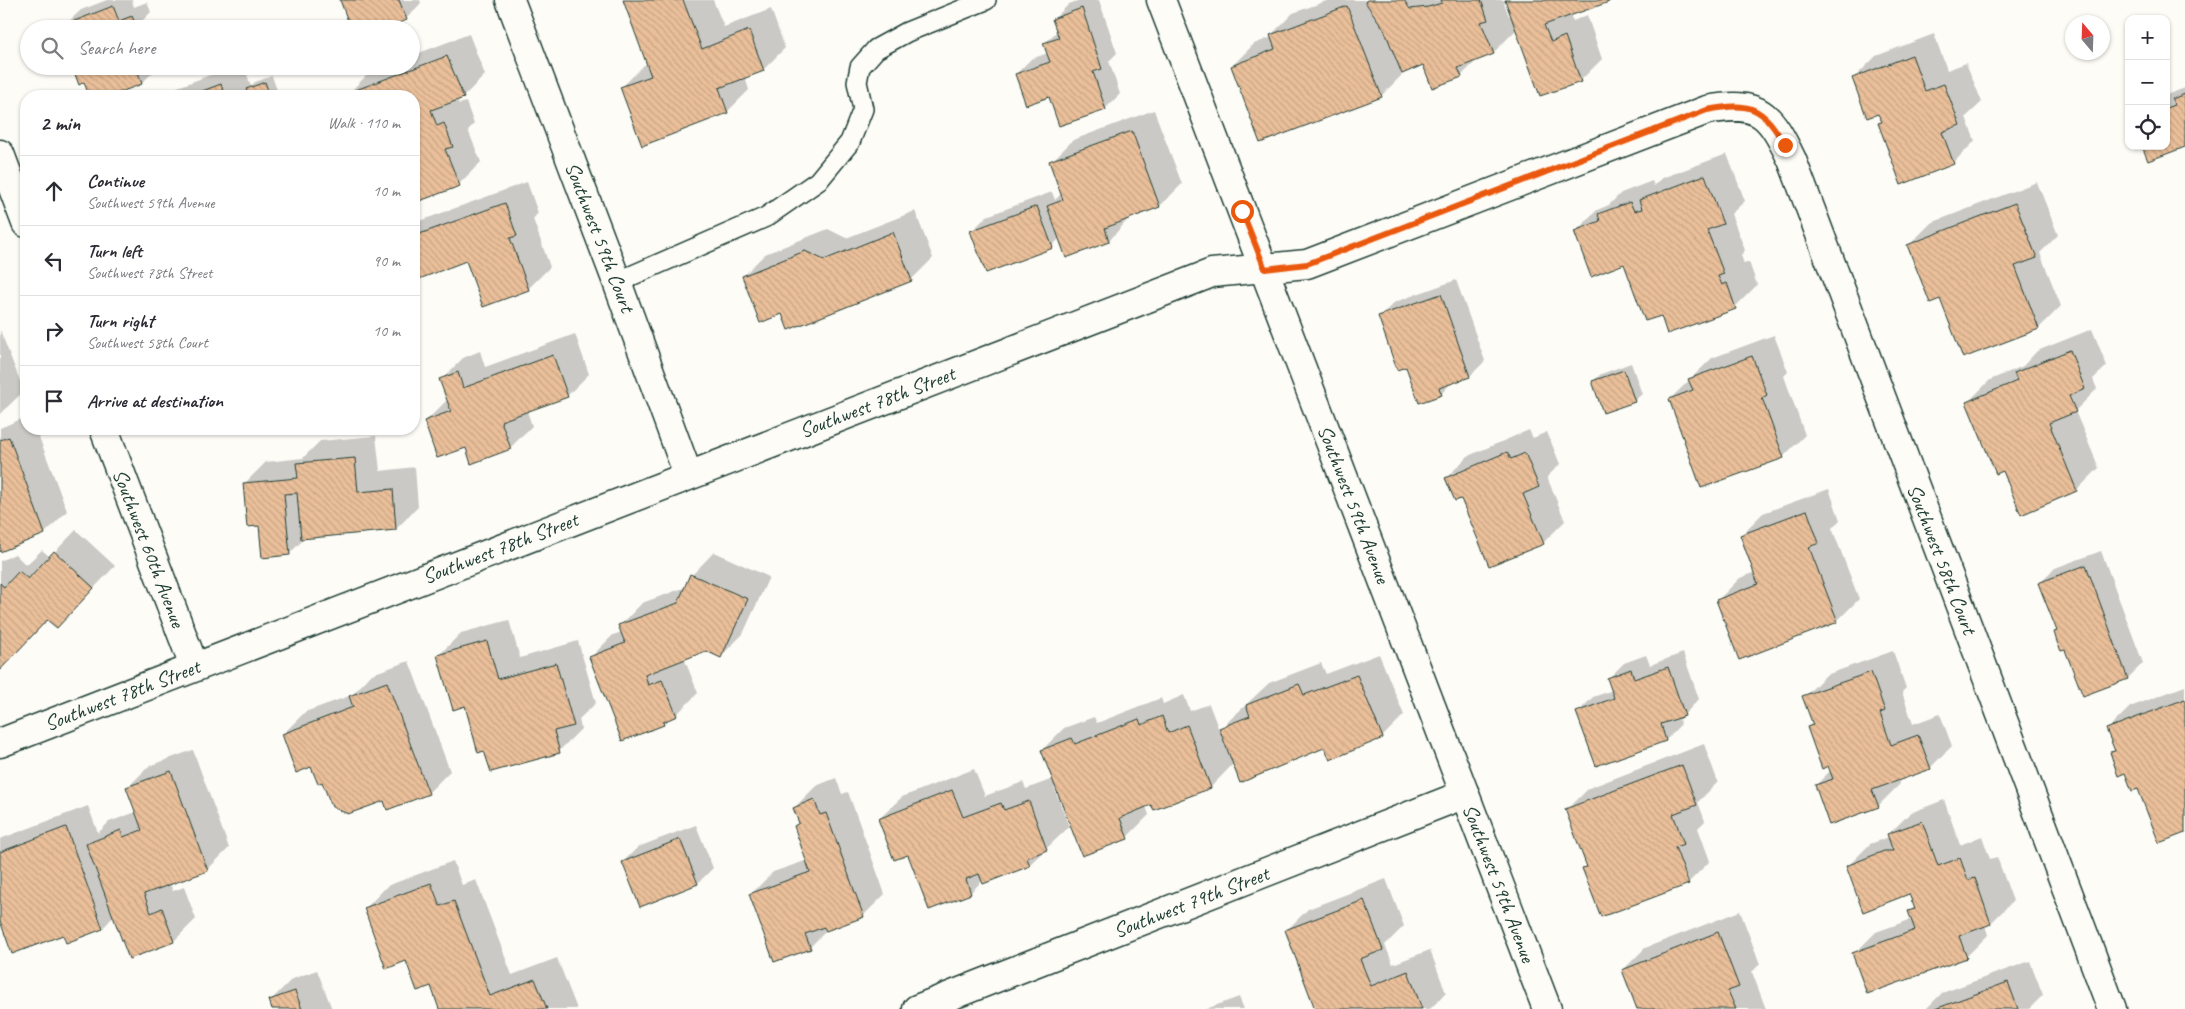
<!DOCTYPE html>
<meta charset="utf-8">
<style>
body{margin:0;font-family:Caveat,sans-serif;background:#f2f2f3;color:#2b2b33}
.controls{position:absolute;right:15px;top:15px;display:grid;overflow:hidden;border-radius:10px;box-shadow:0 1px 4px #0004}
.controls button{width:45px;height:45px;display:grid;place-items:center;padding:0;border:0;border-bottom:1px solid #e1e1e2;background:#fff;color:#2b2b33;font:25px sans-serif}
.compass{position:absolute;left:2065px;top:15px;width:45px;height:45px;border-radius:50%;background:#fff;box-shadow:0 1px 4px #0004;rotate:341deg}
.stop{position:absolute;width:15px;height:15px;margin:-11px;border:4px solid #ea580c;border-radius:50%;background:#fff}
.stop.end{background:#ea580c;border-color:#fff;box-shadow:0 1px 5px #0008}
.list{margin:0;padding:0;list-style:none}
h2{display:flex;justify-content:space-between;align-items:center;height:65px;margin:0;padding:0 20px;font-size:21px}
h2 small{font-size:16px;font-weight:400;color:#7c7c81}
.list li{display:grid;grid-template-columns:32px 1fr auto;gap:15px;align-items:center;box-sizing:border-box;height:70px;padding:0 20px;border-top:1px solid #e1e1e2}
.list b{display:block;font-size:19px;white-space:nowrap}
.list p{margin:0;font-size:16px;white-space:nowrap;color:#7c7c81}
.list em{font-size:16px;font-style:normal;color:#7c7c81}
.icon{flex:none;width:28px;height:28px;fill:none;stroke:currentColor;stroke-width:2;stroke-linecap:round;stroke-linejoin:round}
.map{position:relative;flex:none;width:2185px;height:1009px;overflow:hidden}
.search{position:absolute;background:#fff;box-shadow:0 1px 4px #0004;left:20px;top:20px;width:400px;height:55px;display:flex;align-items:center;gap:12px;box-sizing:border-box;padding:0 18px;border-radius:28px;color:#7c7c81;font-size:19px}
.panel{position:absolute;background:#fff;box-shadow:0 1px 4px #0004;left:20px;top:90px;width:400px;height:345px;border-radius:20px}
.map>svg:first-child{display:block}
</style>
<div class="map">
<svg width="2185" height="1009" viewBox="0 0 2185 1009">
<defs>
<pattern id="building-back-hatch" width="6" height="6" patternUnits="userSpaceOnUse" patternTransform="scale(1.25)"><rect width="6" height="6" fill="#eabf9a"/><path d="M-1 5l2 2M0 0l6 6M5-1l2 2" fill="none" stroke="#c8a585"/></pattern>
</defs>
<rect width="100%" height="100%" fill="#fdfcf7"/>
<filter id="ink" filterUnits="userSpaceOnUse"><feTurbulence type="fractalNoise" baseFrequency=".02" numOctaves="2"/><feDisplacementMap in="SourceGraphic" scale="10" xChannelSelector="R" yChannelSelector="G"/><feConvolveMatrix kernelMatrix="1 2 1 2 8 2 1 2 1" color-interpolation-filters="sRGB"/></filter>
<g filter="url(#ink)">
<g fill="#0003" fill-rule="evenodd">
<path d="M107 0H132L134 7 147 2 151 12 140 23 143 29H67L65 25 81 10Z"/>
<path d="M342 0H420L421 3 406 19Z"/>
<path d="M624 0H713L724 27 771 9 785 48 763 70 745 77 749 90 727 112 622 87 644 65 648 64Z"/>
<path d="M1080 0H1099L1117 53 1109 61 1120 94 1105 109 1050 96 1016 74 1031 59 1048 53 1045 43 1058 30 1054 19 1069 4Z"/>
<path d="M1329 0H1609L1570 15 1573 21 1587 15 1602 59 1580 81 1517 29 1493 53 1478 59 1461 76 1424 64 1403 74 1381 96 1232 66 1254 44 1272 37 1271 35 1293 13ZM1506 1 1512 15 1509 16 1504 3Z"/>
<path d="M469 34 485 75 463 97 457 99 459 104 466 102 474 124 468 130 481 162 459 184 414 202V96H347V95L369 73 386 66H411V56Z"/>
<path d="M1934 34 1947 70 1966 63 1982 102 1966 117 1975 141 1953 163 1879 124 1882 120 1854 78 1876 56Z"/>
<path d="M73 66H156L157 68 142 83 106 96H91L85 81Z"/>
<path d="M234 66H244L251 86 255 82 272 76 279 96H154Z"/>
<path d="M2185 88V146H2166V95Z"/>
<path d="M1154 110 1182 184 1160 206 1130 217 1109 241 1060 238 1052 246 972 231 987 216 1052 192 1055 200 1062 193 1051 162 1073 140Z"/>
<path d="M1727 154 1745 201 1731 214 1745 250 1741 255 1744 264 1749 262 1757 285 1735 307 1661 314 1624 263 1575 232 1597 210 1609 205 1621 193 1652 181 1654 186 1662 178Z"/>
<path d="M527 182 538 213 533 219 550 267 528 289 467 260 414 279V225L417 222Z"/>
<path d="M2037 182 2058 235 2040 253 2061 306 2039 328 1964 357 1941 297 1909 245 1931 223Z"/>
<path d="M915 211 933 258 911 280 783 313 743 276 765 254 828 229 846 238Z"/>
<path d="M1456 280 1485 361 1470 376 1452 382 1441 394 1406 366 1379 317 1395 302Z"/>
<path d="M2092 329 2107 366 2093 379 2097 389 2075 411 2099 468 2077 490 2021 513 2003 469 1968 402 1990 380 2023 366 2037 351Z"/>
<path d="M0 330 24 391 0 414Z"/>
<path d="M575 334 589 374 567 396 527 411 532 426 510 448 467 446 425 422 448 399 441 380 463 358 480 351 485 367Z"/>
<path d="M1774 335 1788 372 1784 376 1805 435 1783 457 1670 399 1712 358Z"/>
<path d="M1631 363 1642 394 1634 401 1593 381 1601 374Z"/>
<path d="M26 417V429H36L67 511 45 533 0 550V428Z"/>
<path d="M1529 430 1533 438 1547 432 1560 464 1547 477 1565 521 1543 543 1462 497 1446 478 1468 456Z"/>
<path d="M376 436 380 471 415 467 418 507 396 529 306 537 289 554 260 525 244 484 266 462 303 458 320 441Z"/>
<path d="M1829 489 1840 520 1832 528 1859 599 1837 621 1718 600 1740 578 1755 572 1741 535 1763 513Z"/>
<path d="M76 530 115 566 57 627 48 619 0 669V561L15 554 26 565 42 550 50 557Z"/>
<path d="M2101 551 2143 663 2128 678 2083 694 2066 648 2055 632 2057 630 2040 583 2055 568Z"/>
<path d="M714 552 769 577 743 634 721 656 706 650 684 658 698 693 676 715 670 718 663 724 591 657 613 635 622 632 620 626 642 603 686 587 692 575Z"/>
<path d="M509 620 520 658 578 641 596 703 579 719 581 729 559 751 485 749 466 705 439 655 461 633Z"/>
<path d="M1893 651 1906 688 1902 692 1913 724 1940 714 1952 746 1930 768 1898 779 1900 784 1878 806 1816 785 1831 770 1808 727 1813 722 1804 697 1826 675Z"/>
<path d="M1683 653 1699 699 1684 715 1678 717 1681 724 1666 740 1597 765 1578 712 1593 697 1613 690 1608 679 1624 663 1646 655 1650 665Z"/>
<path d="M1379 654 1404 715 1382 737 1234 763 1211 787 1154 809 1152 804 1146 806 1149 815 1127 837 1056 786 1054 787 1069 827 1029 865 983 880 970 893 909 853 879 819 902 797 974 769 985 796 1023 782 1026 789 1053 779 1042 750 1064 728 1094 717 1097 723 1161 698 1163 704 1184 695 1190 711 1209 704 1219 730 1269 683 1321 663 1326 674Z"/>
<path d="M409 661 450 771 428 793 385 799 323 780 312 765 283 734 305 712 352 695 372 674Z"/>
<path d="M2185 686V832L2139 787 2111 753 2115 749 2108 729 2130 707Z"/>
<path d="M1704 744 1718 782 1698 802 1705 821 1698 828 1710 861 1688 883 1584 869 1587 865 1567 810 1589 788Z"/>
<path d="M193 750 229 848 207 870 170 884 173 891 184 887 196 919 174 941 129 958 114 916 103 928 63 933 0 917V839L88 806 98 833 109 822 136 812 127 788 149 766Z"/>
<path d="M836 778 842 794 848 792 885 894 863 916 828 929 810 947 751 894 773 872 808 860 795 826 799 822 794 808 816 786Z"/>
<path d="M1944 800 1960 845 1982 836 1990 859 1997 857 2013 901 1991 923 1985 925 1988 935 1966 957 1854 954 1876 932 1912 919 1910 911 1915 906 1910 893 1848 866 1870 844 1889 837 1888 835 1910 813Z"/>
<path d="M696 825 713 868 698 883 623 862 638 847Z"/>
<path d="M453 861 462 885 476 880 512 975 557 958 577 1009H441L432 984 407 960 365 909 387 886Z"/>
<path d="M1386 879 1404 926 1385 945 1393 964 1430 950 1446 993 1430 1009H1316L1286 931 1308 909Z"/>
<path d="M1740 911 1760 964 1752 972 1766 1009H1638L1623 970 1645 948Z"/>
<path d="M2030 961 2043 995 2029 1009H1926L1942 993Z"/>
<path d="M317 970 332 1009H273L270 1001 292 979Z"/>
<path d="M1239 997 1244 1009H1206Z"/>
</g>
<g fill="url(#building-back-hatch)" stroke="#1f3d34">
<path d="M340 0H399L407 20 383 29H351Z"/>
<path d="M623 0H683L702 49 749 30 764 71 719 88 728 113 642 146 620 87 651 76Z"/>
<path d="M1367 0H1404L1410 9 1428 7 1442 3 1441 0H1481L1488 20 1481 22 1494 54 1458 68 1462 77 1432 88 1423 65 1402 74 1384 29 1365 2Z"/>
<path d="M1505 0H1609V2L1544 25 1551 42 1565 36 1581 82 1540 96Z"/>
<path d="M113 6 119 21 132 16 137 28 65 29 64 25Z"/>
<path d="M1347 6 1382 97 1260 143 1231 66 1275 49 1270 35Z"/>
<path d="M1082 8 1102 69 1093 72 1106 110 1059 126 1049 97 1026 105 1015 74 1050 62 1043 43 1059 38 1052 19Z"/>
<path d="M1912 55 1925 91 1944 84 1960 125 1942 132 1954 164 1901 185 1878 123 1882 122 1878 114 1867 118 1852 78Z"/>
<path d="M447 56 464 98 431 110 437 126 444 123 453 147 445 149 460 186 414 203V96H346L345 94Z"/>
<path d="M72 66H136L142 84 110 96H89L84 82 79 85Z"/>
<path d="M265 82 270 96H249L246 89Z"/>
<path d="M221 84 225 96H189Z"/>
<path d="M2185 94V147L2148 161 2142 146H2166V108L2174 105 2172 99Z"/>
<path d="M1132 131 1160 207 1105 228 1109 242 1066 258 1047 206 1063 200 1049 161Z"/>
<path d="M1705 175 1723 224 1707 230 1724 274 1718 276 1722 285 1727 283 1736 309 1667 334 1661 316 1645 321 1624 264 1591 277 1574 231 1600 221 1598 214 1630 202 1634 211 1642 209 1639 200Z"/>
<path d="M505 203 517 236 510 238 529 290 483 307 466 261 414 281V236Z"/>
<path d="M2015 203 2037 258 2015 266 2039 329 1963 358 1940 299 1930 303 1907 245Z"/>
<path d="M1037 206 1053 248 986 273 970 231Z"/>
<path d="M893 232 912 281 788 330 782 314 760 323 742 276 805 251 824 260Z"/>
<path d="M1441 294 1470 377 1439 388 1442 395 1419 403 1406 367 1397 370 1378 316Z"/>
<path d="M2070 350 2085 389 2069 396 2076 412 2049 423 2077 491 2021 515 2003 471 1996 474 1966 402 2017 381 2014 373Z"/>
<path d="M553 355 568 397 501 421 511 449 471 464 466 448 437 458 424 421 451 411 439 379 458 372 463 388Z"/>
<path d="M1752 356 1767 395 1762 398 1784 458 1701 488 1669 399 1693 390 1688 379Z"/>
<path d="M1624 370 1635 402 1603 413 1592 381Z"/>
<path d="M9 437 45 534 0 552V440Z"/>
<path d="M1507 452 1511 459 1525 453 1539 487 1523 494 1544 544 1489 566 1461 499 1455 501 1445 478Z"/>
<path d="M355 458 358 492 393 489 396 530 301 539 297 493 284 494 290 555 262 558 259 526 247 527 243 483 298 478 296 463Z"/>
<path d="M1807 510 1819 543 1809 547 1838 622 1739 660 1716 600 1758 584 1740 535Z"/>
<path d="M54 551 94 588 57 628 47 620 0 670V583L4 587 19 571 28 579Z"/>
<path d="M2086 565 2128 679 2083 696 2065 650 2061 651 2057 642 2054 632 2057 631 2038 583Z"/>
<path d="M690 574 748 599 721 658 706 651 645 675 648 685 662 680 677 716 663 722 664 725 622 741 589 657 625 643 618 625 678 603Z"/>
<path d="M487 641 498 679 556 663 574 726 554 731 560 753 491 772 484 751 478 753 465 706 453 710 437 655Z"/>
<path d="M1668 667 1685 716 1661 724 1666 741 1596 766 1576 712 1614 698 1607 678 1631 669 1634 679Z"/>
<path d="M1871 672 1885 711 1880 713 1891 745 1918 735 1931 769 1872 790 1879 807 1829 825 1815 785 1833 779 1828 766 1822 769 1807 727 1813 725 1802 696Z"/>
<path d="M1357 675 1383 738 1330 760 1324 748 1240 783 1219 728 1250 716 1246 705 1299 684 1304 695Z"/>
<path d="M387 682 429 794 387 810 384 801 348 814 332 807 322 782 318 784 311 767 296 773 282 734 353 707 349 696Z"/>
<path d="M2185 699V833L2159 843 2138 789 2132 791 2125 773 2118 776 2110 752 2115 751 2106 729Z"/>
<path d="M1162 716 1168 733 1187 725 1211 788 1154 810 1151 805 1120 818 1128 839 1082 856 1041 750 1072 738 1075 744 1139 719 1141 725Z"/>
<path d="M1682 765 1697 805 1673 814 1684 844 1675 847 1689 884 1601 917 1582 868 1587 867 1565 809Z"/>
<path d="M171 771 208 871 144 894 151 913 162 908 174 942 129 959 86 844 121 830 123 837 142 830 126 787Z"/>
<path d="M952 790 963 817 1001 803 1004 810 1029 801 1047 850 1027 858 1030 866 983 884 979 874 966 879 971 894 929 910 908 855 894 860 878 819Z"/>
<path d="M814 799 820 815 826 813 864 917 826 931 824 927 805 934 811 949 774 962 749 894 810 872 794 826 799 823 793 808Z"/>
<path d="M1922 821 1938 866 1960 858 1968 880 1975 878 1991 924 1959 936 1967 958 1867 994 1852 953 1915 930 1908 911 1915 909 1909 894 1863 912 1846 866 1884 851H1893L1887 834Z"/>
<path d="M66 827 103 929 66 943 63 935 12 954 0 921V852Z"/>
<path d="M680 839 698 884 640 907 622 862Z"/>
<path d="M431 883 440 906 454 901 490 996 535 979 547 1009H439L431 986 417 991 406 961 386 969 364 908Z"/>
<path d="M1364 900 1383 950 1360 959 1371 986 1408 971 1422 1009H1315L1285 930Z"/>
<path d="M1718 932 1739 987 1728 991 1736 1009H1637L1622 970Z"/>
<path d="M2008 982 2018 1009H1935Z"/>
<path d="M295 991 302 1009H272L269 1000Z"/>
</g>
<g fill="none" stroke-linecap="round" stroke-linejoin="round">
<defs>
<path id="service" d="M617 282 766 217 818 181 850 142 863 109 857 82 860 67 876 49 907 32 986 0"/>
<g id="minor">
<path d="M510 0 617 282 688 475"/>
<path d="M1161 0 1547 1009"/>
<path d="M0 154 26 223"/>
<path d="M104 429 194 666"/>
<path d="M0 743 1212 273 1307 264 1707 110C1760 100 1770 114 1792 160L2112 1009"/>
<path d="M917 1009 1465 794"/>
</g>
</defs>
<use href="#service" stroke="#1f3d34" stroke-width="22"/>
<use href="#minor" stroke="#1f3d34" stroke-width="31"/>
<use href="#service" stroke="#fdfcf7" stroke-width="19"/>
<use href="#minor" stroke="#fdfcf7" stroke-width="28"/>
</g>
</g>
<g fill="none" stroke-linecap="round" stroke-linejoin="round" filter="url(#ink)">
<path stroke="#ea580c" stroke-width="6" d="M1242 211 1265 269 1307 264 1707 110C1751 102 1762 106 1785 145"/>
</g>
<g text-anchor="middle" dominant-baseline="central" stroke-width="5" stroke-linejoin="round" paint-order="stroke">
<g font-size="21" fill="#1f3d34" stroke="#fdfcf7">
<text transform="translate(600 237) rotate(69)">Southwest 59th Court</text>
<text transform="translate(877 402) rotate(-21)">Southwest 78th Street</text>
<text transform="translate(1354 504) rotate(69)">Southwest 59th Avenue</text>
<text transform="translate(149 548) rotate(69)">Southwest 60th Avenue</text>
<text transform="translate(500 548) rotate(-21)">Southwest 78th Street</text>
<text transform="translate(1942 559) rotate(69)">Southwest 58th Court</text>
<text transform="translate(122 695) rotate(-21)">Southwest 78th Street</text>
<text transform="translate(1499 883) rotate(69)">Southwest 59th Avenue</text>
<text transform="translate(1191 902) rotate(-21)">Southwest 79th Street</text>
</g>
</g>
</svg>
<div class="controls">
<button>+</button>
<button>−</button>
<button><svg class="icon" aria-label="locate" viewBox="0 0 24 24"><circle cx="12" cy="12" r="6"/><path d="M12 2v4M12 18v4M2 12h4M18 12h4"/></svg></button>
</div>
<svg class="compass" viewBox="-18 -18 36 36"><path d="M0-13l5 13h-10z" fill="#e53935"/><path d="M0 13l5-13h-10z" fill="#7c7c81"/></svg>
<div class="stop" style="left:1242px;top:211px"></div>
<div class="stop end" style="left:1785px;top:145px"></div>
<div class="search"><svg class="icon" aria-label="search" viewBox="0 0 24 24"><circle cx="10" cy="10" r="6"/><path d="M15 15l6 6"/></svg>Search here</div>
<section class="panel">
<h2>2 min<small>Walk · 110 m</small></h2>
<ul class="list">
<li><svg class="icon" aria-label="ahead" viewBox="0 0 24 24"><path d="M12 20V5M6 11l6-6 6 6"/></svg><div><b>Continue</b><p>Southwest 59th Avenue</p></div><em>10 m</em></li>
<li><svg class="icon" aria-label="left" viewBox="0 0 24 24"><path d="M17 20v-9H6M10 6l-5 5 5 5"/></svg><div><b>Turn left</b><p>Southwest 78th Street</p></div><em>90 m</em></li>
<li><svg class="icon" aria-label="right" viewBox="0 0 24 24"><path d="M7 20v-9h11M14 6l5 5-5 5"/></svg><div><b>Turn right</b><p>Southwest 58th Court</p></div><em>10 m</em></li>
<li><svg class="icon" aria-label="arrive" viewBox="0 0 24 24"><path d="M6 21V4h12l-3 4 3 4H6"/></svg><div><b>Arrive at destination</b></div></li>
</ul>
</section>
</div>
